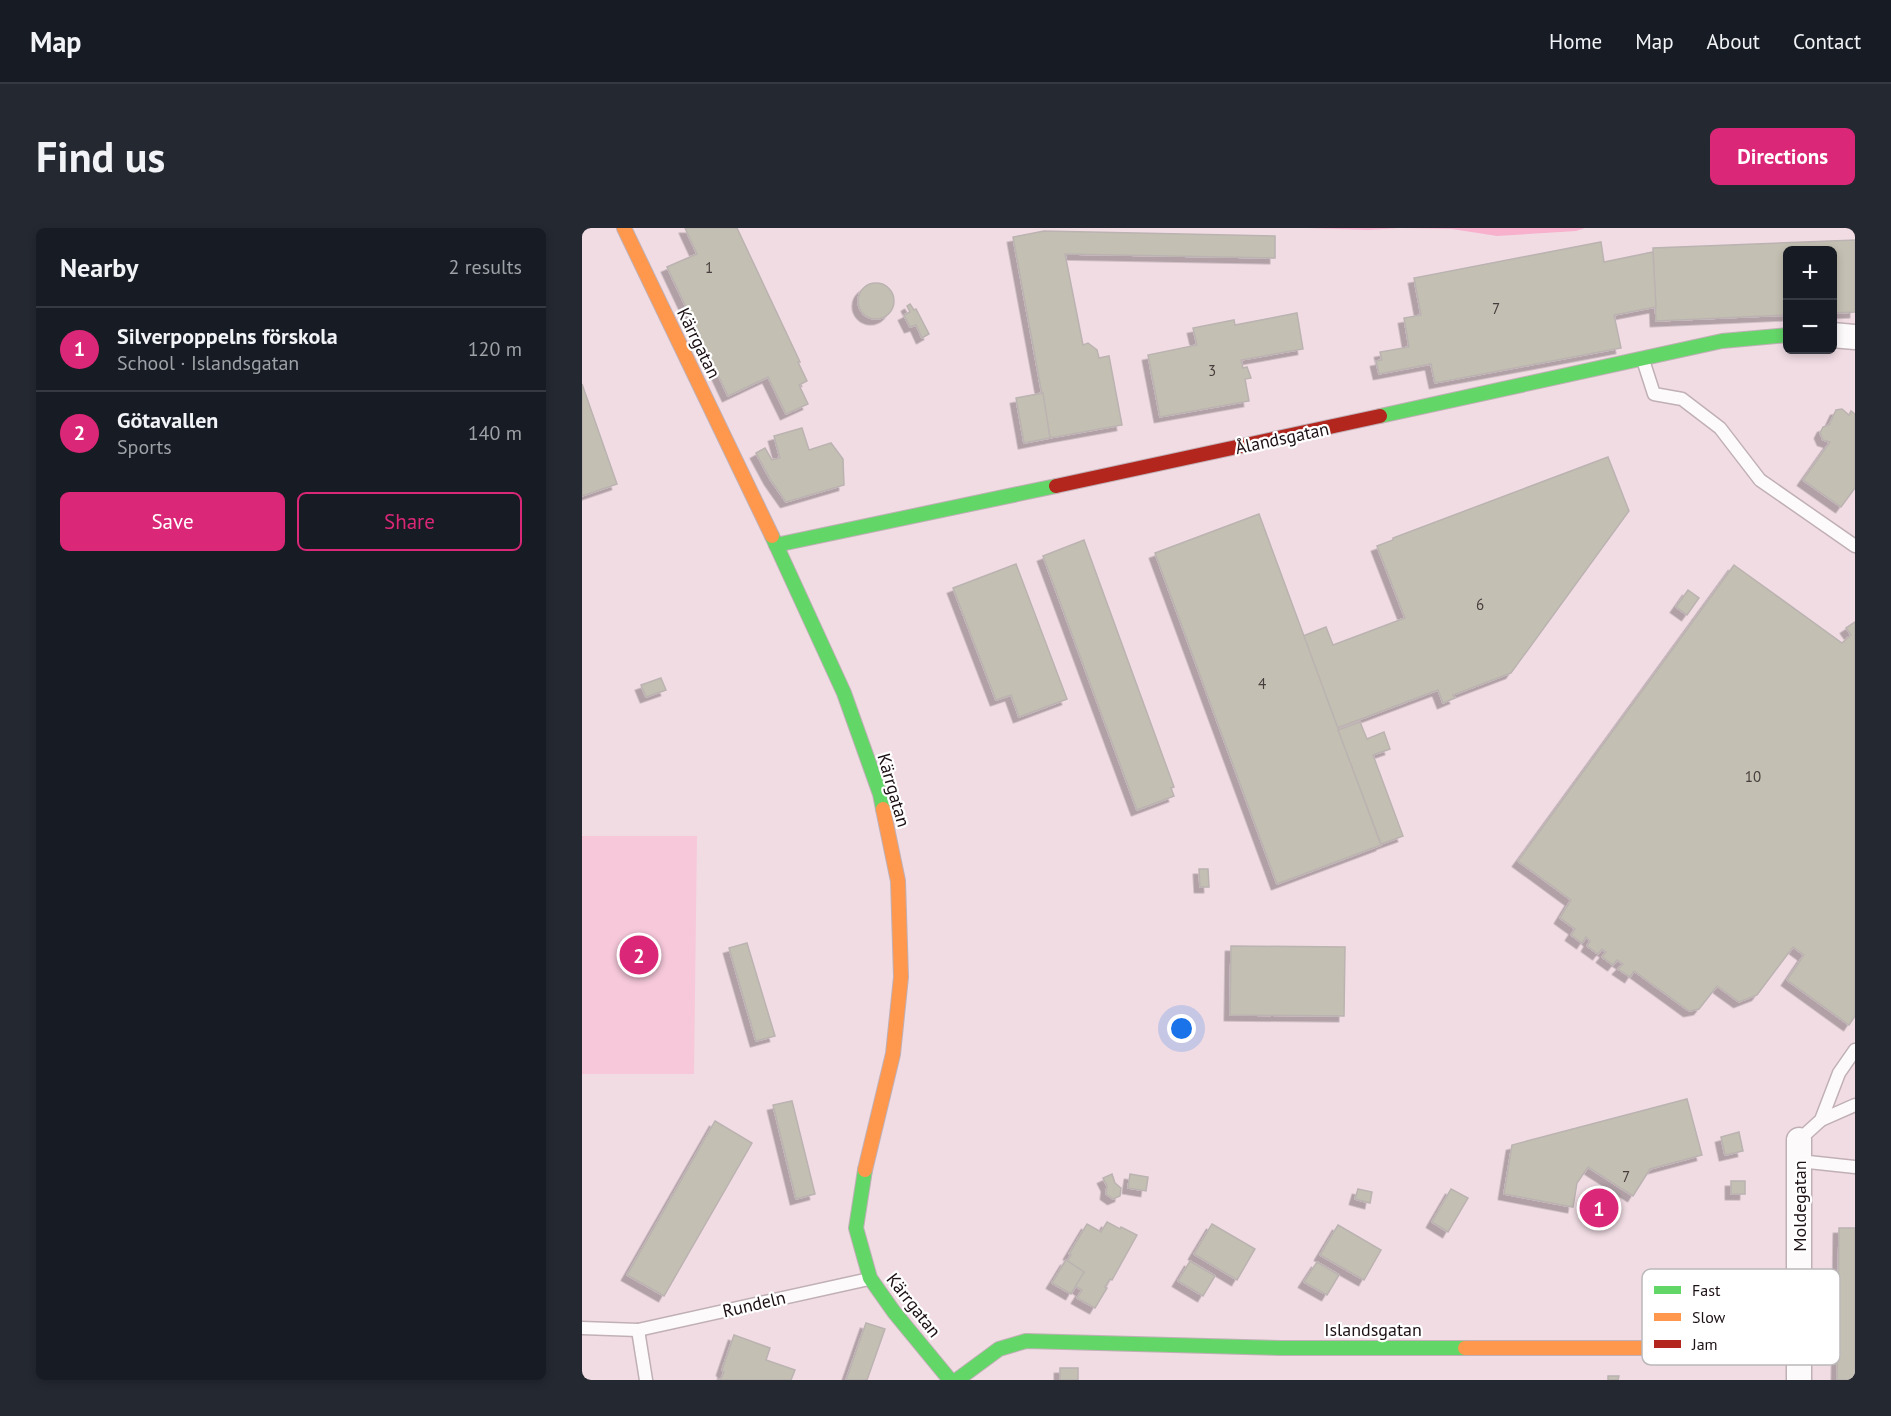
<!DOCTYPE html>
<meta charset="utf-8">
<style>
body{margin:0;font-family:"PT Sans",sans-serif;background:#242831;color:#f1f3f6}
.controls{position:absolute;right:18px;top:18px;display:grid;overflow:hidden;border-radius:9px;box-shadow:0 3px 9px #0003}
.controls button{width:54px;height:54px;display:grid;place-items:center;padding:0;border:0;border-bottom:2px solid #363941;background:#171b24;color:#f1f3f6;font:30px sans-serif}
.you{position:absolute;left:600px;top:801px;width:21px;height:21px;margin:-15px;border:4px solid #fff;border-radius:50%;background:#1a73e8;box-shadow:0 0 0 9px #1a73e833}
.badge{display:grid;place-items:center;width:39px;height:39px;border-radius:50%;background:#db2777;color:#fff;font-size:20px;font-weight:700}
.pin{position:absolute;translate:-50% -50%;border:3px solid #fff;box-shadow:0 2px 6px #0006}
.list{margin:0;padding:0;list-style:none}
h2{display:flex;justify-content:space-between;align-items:center;height:78px;margin:0;padding:0 24px;font-size:26px}
h2 small{font-size:20px;font-weight:400;color:#9ea1a6}
.list li{display:grid;grid-template-columns:39px 1fr auto;gap:18px;align-items:center;box-sizing:border-box;height:84px;padding:0 24px;border-top:2px solid #363941}
.list b{display:block;font-size:22px;white-space:nowrap}
.list p{margin:0;font-size:20px;white-space:nowrap;color:#9ea1a6}
.list em{font-size:20px;font-style:normal;color:#9ea1a6}
.actions{display:flex;gap:12px;padding:18px 24px}
.actions a{flex:1;padding:14px 0;border:2px solid #db2777;border-radius:9px;text-align:center;font-size:21px;color:#db2777}
.actions .main{background:#db2777;color:#fff}
.map{position:relative;flex:none;width:1273px;height:1152px;overflow:hidden;border-radius:9px}
header{display:flex;align-items:center;gap:36px;box-sizing:border-box;height:84px;padding:0 30px;background:#171b24;border-bottom:2px solid #363941}
header strong{font-size:28px}
nav{display:flex;gap:33px;margin-inline-start:auto;font-size:21px}
.intro{display:flex;align-items:center;justify-content:space-between;box-sizing:border-box;height:144px;padding:0 36px}
h1{margin:0;font-size:42px}
.button{padding:15px 27px;border-radius:9px;background:#db2777;color:#fff;font-size:21px;font-weight:700}
main{display:flex;gap:36px;padding:0 36px}
aside{flex:1;background:#171b24;border-radius:9px;box-shadow:0 3px 9px #0003}
.map>svg:first-child{display:block}
</style>
<header>
<strong>Map</strong>
<nav><a>Home</a><a>Map</a><a>About</a><a>Contact</a></nav>
</header>
<div class="intro"><h1>Find us</h1><a class="button">Directions</a></div>
<main>
<aside>
<h2>Nearby<small>2 results</small></h2>
<ul class="list">
<li><span class="badge">1</span><div><b>Silverpoppelns förskola</b><p>School · Islandsgatan</p></div><em>120 m</em></li>
<li><span class="badge">2</span><div><b>Götavallen</b><p>Sports</p></div><em>140 m</em></li>
</ul>
<div class="actions"><a class="main">Save</a><a>Share</a></div>
</aside>
<div class="map">
<svg width="1273" height="1152" viewBox="0 0 1273 1152">
<defs>
<filter id="shadow"><feDropShadow dx="-5.5" dy="5.5" stdDeviation="0" flood-color="#0004"/></filter>
</defs>
<rect width="100%" height="100%" fill="#f1dce4"/>
<path fill="#f6c8da" d="M0 608H115L112 846H0Z"/>
<path fill="#f7b1cd" d="M725 0H1003L994 3 915 8 870 1 818 0 786 2Z"/>
<g fill="#c3bfb2" stroke="#bbb3b1" stroke-width="1.5" filter="url(#shadow)">
<path d="M103 0H155L218 134H216L225 153 217 157 226 176 204 186 186 149 146 168 85 39 115 26Z"/>
<path d="M462 3 693 8V30L483 26 501 117 506 115 515 122 517 130 527 128 540 197 468 210 431 9Z"/>
<path d="M1273 12V84L1250 85V22H1206V87L1074 93 1071 20Z"/>
<path d="M1019 14 1022 34 1071 24 1074 79 1032 87 1039 120 853 155 849 136 797 146 794 133 800 132 798 124 827 119 822 90 839 87 832 50Z"/>
<circle cx="294" cy="73" r="18"/>
<path d="M328 76 332 82 334 81 347 106 340 110 334 97 328 99 322 87 328 84 325 78Z"/>
<path d="M715 85 721 121 659 132 661 140 665 139 669 150 663 151 667 173 578 189 566 127 615 117 611 100 652 92 653 97Z"/>
<path d="M0 156 35 256 0 268Z"/>
<path d="M461 165 468 210 442 215 434 170Z"/>
<path d="M1260 181 1267 187 1269 183 1273 186V260L1259 279 1221 252 1248 214 1241 212 1238 205 1241 199 1247 197 1254 182Z"/>
<path d="M220 200 227 222 249 215 261 231 262 257 204 274 188 251 174 225 183 220 190 232 198 230 192 208Z"/>
<path d="M1026 229 1047 283 929 445 871 467 873 470 861 475 856 462 755 500 721 408 744 399 751 417 823 390 795 318 811 312V310Z"/>
<path d="M677 286 799 617 695 656 573 325Z"/>
<path d="M502 312 592 559 589 560 592 568 555 582 461 328Z"/>
<path d="M434 336 485 471 437 489 429 467 414 472 371 360Z"/>
<path d="M1152 337 1260 415 1269 407 1264 400 1273 394V788L1267 797 1205 752 1222 727 1211 719 1175 767 1157 774 1135 758 1117 781 1107 783 1052 743 1048 749 1036 741 1041 736 1035 732 1031 737 1020 729 1024 724 1020 721 1016 726 1005 718 1008 713 1004 709 1000 715 989 707 993 701 978 690 989 672 936 633Z"/>
<path d="M1106 362 1117 370 1105 387 1094 379Z"/>
<path d="M79 450 84 462 64 469 59 457Z"/>
<path d="M778 494 785 511 802 504 808 521 791 527 821 608 799 616 756 502Z"/>
<path d="M617 641H626L627 659H618Z"/>
<path d="M165 715 193 808 174 813 147 720Z"/>
<path d="M649 718 763 719 762 788 648 787Z"/>
<path d="M1105 871 1120 927 1068 941 1051 968 1006 939 995 955 991 979 922 966 930 917Z"/>
<path d="M210 873 233 966 214 971 191 877Z"/>
<path d="M133 893 170 915 82 1068 45 1047Z"/>
<path d="M1157 904 1161 923 1143 927 1139 909Z"/>
<path d="M530 946 533 955 539 960 538 968 531 971 524 966 525 958 521 950Z"/>
<path d="M548 946 566 949 564 963 546 960Z"/>
<rect x="1149" y="953" width="14" height="13"/>
<path d="M776 961 790 964 788 975 773 971Z"/>
<path d="M869 961 886 970 866 1004 850 994Z"/>
<path d="M525 994 538 1001 539 999 555 1007 530 1052 528 1051 523 1059 525 1060 513 1080 495 1070 500 1062 493 1058 502 1044 485 1033 489 1027 487 1026 505 996 519 1004Z"/>
<path d="M630 996 673 1021 655 1052 612 1026Z"/>
<path d="M756 997 799 1022 782 1052 738 1027Z"/>
<path d="M1257 1000H1273V1152H1255Z"/>
<path d="M484 1032 502 1044 489 1066 470 1055Z"/>
<path d="M608 1033 633 1048 621 1068 596 1053Z"/>
<path d="M735 1034 757 1047 745 1067 722 1054Z"/>
<path d="M284 1095 303 1101 285 1152H264Z"/>
<path d="M152 1107 188 1120 184 1132 213 1142 209 1152H136L139 1151 142 1144 140 1142Z"/>
<rect x="478" y="1140" width="18" height="12"/>
<path d="M1026 1148H1037L1036 1152H1026Z"/>
</g>
<g fill="none" stroke-linecap="round" stroke-linejoin="round">
<defs>
<g id="lane">
<path d="M1061 132 1072 166 1100 171 1138 200 1178 252 1273 318"/>
<path d="M1239 892 1273 877"/>
<path d="M1217 912 1239 892 1257 845 1273 822"/>
<path d="M1217 933 1273 939"/>
<path d="M0 1100 56 1102 287 1051"/>
<path d="M56 1102 64 1152"/>
</g>
<g id="street">
<path d="M1250 107 1273 109"/>
<path d="M1217 1152V912"/>
</g>
<g id="fast">
<path d="M798 188 1140 113 1206 107"/>
<path d="M190 308 262 465 298 566 301 581"/>
<path d="M194 317 474 258"/>
<path d="M283 942 274 1000 288 1050 312 1084 368 1152"/>
<path d="M375 1152 417 1121 444 1113 699 1120H883"/>
</g>
<g id="slow">
<path d="M42 0 190 308"/>
<path d="M283 942 311 826 319 749 316 653 301 581"/>
<path d="M883 1120H1217"/>
</g>
<path id="jam" d="M474 258 798 188"/>
</defs>
<use href="#lane" stroke="#c0b0b6" stroke-width="15"/>
<use href="#street" stroke="#c0b0b6" stroke-width="27"/>
<use href="#fast" stroke="#c0b0b6" stroke-width="16"/>
<use href="#slow" stroke="#c0b0b6" stroke-width="16"/>
<use href="#jam" stroke="#c0b0b6" stroke-width="16"/>
<use href="#lane" stroke="#fdfafb" stroke-width="12"/>
<use href="#street" stroke="#fdfafb" stroke-width="24"/>
<use href="#fast" stroke="#63d668" stroke-width="14"/>
<use href="#slow" stroke="#ff974d" stroke-width="14"/>
<use href="#jam" stroke="#b3261e" stroke-width="14"/>
</g>
<g text-anchor="middle" dominant-baseline="central" stroke-width="4.5" stroke-linejoin="round" paint-order="stroke">
<g font-size="15" fill="#463c3c">
<text x="127" y="39">1</text>
<text x="914" y="80">7</text>
<text x="630" y="142">3</text>
<text x="898" y="376">6</text>
<text x="680" y="455">4</text>
<text x="1171" y="548">10</text>
<text x="1044" y="948">7</text>
</g>
<g font-size="18" fill="#1d1115" stroke="#fff">
<text transform="translate(117 115) rotate(64)">Kärrgatan</text>
<text transform="translate(700 210) rotate(-12)">Ålandsgatan</text>
<text transform="translate(312 562) rotate(74)">Kärrgatan</text>
<text transform="translate(1217 978) rotate(-90)">Moldegatan</text>
<text transform="translate(172 1076) rotate(-13)">Rundeln</text>
<text transform="translate(332 1077) rotate(52)">Kärrgatan</text>
<text x="791" y="1101">Islandsgatan</text>
</g>
</g>
<rect x="1060" y="1041" width="198" height="96" rx="9" fill="#fff" stroke="#bbb8b9" stroke-width="1.5"/>
<rect x="1072" y="1058" width="27" height="8" fill="#63d668"/>
<rect x="1072" y="1085" width="27" height="8" fill="#ff974d"/>
<rect x="1072" y="1112" width="27" height="8" fill="#b3261e"/>
<g font-size="16" fill="#1d1115">
<text x="1110" y="1068">Fast</text>
<text x="1110" y="1095">Slow</text>
<text x="1110" y="1122">Jam</text>
</g>
</svg>
<div class="controls">
<button>+</button>
<button>−</button>
</div>
<div class="you"></div>
<div class="pin badge" style="left:1017px;top:980px">1</div>
<div class="pin badge" style="left:57px;top:727px">2</div>
</div>
</main>
